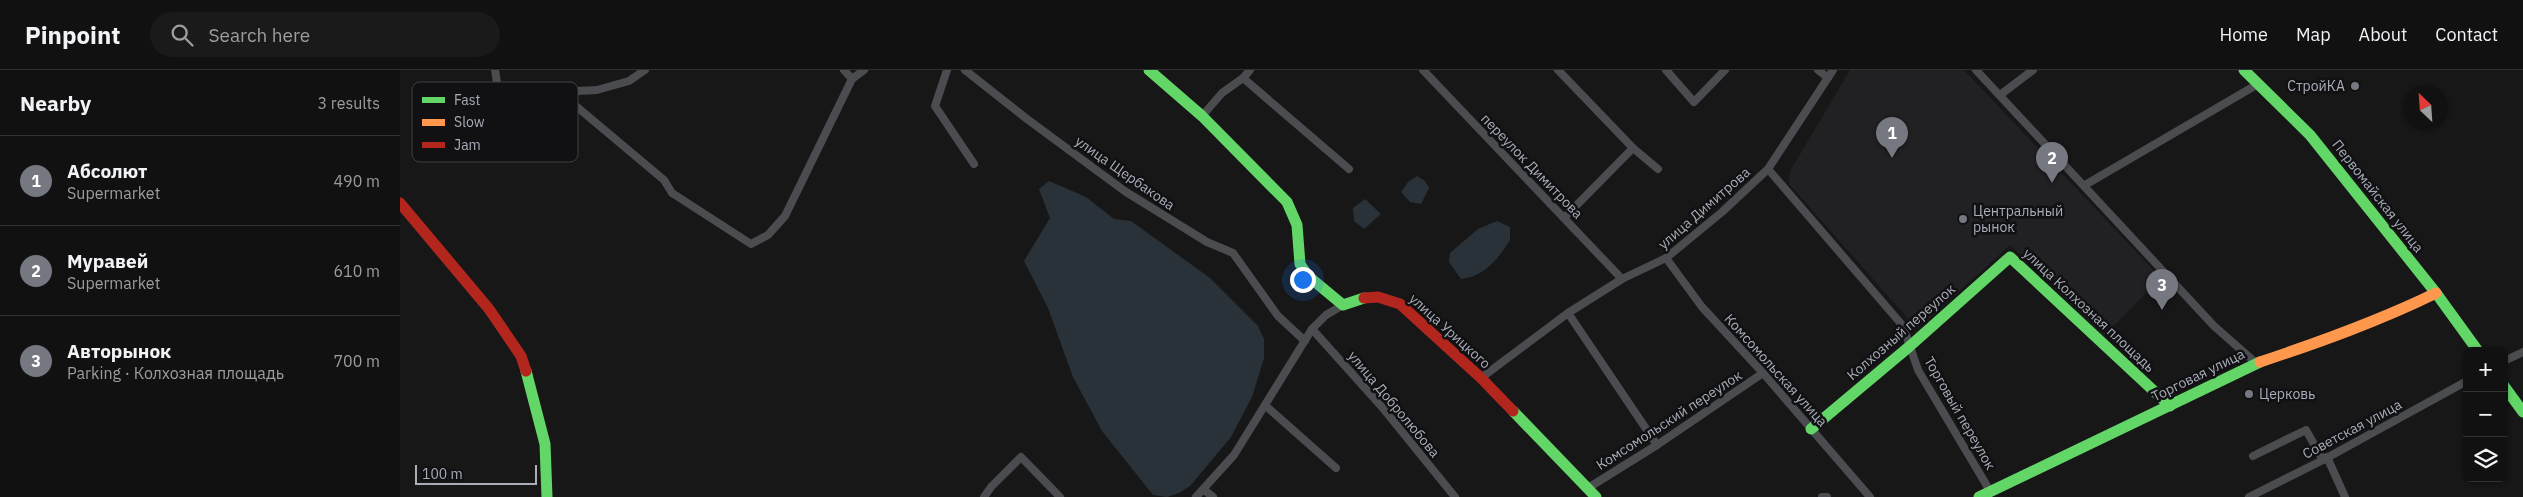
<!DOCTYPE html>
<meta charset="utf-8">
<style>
body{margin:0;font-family:"IBM Plex Sans",sans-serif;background:#1a1a1a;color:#f1f3f6}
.controls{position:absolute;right:15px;bottom:15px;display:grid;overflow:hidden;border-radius:8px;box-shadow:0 1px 4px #0004}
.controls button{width:45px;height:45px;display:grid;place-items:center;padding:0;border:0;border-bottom:1px solid #303131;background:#111;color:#f1f3f6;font:25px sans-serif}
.compass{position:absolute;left:2003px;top:15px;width:45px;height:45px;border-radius:50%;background:#111;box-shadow:0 1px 4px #0004;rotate:335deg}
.scale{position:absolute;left:15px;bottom:12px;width:122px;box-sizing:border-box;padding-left:5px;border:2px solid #a8adb8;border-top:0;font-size:14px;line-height:18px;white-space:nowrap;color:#a8adb8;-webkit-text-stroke:4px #111113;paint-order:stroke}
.you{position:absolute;left:902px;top:209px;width:18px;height:18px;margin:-12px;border:4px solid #fff;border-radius:50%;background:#1a73e8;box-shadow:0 0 0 8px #1a73e833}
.badge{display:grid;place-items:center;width:32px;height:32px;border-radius:50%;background:#757880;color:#fff;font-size:16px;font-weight:700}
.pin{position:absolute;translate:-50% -41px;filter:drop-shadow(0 1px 2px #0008)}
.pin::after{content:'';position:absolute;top:26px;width:18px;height:15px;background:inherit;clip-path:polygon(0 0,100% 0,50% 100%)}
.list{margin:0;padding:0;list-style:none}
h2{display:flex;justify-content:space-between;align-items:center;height:65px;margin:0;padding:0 20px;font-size:21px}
h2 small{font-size:16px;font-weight:400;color:#9c9d9f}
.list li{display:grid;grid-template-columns:32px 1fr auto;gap:15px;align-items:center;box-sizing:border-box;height:90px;padding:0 20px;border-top:1px solid #303131}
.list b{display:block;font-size:19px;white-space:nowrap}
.list p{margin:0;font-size:16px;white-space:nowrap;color:#9c9d9f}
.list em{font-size:16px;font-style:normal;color:#9c9d9f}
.icon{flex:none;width:28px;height:28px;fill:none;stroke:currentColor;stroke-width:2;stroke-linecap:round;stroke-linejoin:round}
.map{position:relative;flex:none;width:2123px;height:427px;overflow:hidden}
header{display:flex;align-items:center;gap:30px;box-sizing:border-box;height:70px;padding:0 25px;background:#111;border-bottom:1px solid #303131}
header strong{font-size:24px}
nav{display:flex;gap:28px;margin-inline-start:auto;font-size:18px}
.search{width:350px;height:45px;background:#1a1a1a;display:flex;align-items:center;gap:12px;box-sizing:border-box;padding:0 18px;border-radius:28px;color:#9c9d9f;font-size:19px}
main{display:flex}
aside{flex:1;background:#111}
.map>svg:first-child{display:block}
</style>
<header>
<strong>Pinpoint</strong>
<div class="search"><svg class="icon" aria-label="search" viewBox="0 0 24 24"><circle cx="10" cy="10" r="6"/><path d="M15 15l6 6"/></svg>Search here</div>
<nav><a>Home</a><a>Map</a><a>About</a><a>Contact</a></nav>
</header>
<main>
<aside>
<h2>Nearby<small>3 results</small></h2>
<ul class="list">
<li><span class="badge">1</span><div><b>Абсолют</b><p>Supermarket</p></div><em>490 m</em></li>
<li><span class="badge">2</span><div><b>Муравей</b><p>Supermarket</p></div><em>610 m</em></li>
<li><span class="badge">3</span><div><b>Авторынок</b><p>Parking · Колхозная площадь</p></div><em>700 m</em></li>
</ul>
</aside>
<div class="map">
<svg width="2123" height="427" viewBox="0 0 2123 427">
<rect width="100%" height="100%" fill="#171717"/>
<path fill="#212123" d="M1450 0H1564L1761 208 1704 266 1610 175 1523 254 1512 253 1389 114 1390 101Z"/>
<g fill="#2a3239">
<path d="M1017 106 1025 111 1029 118 1021 134 1010 132 1001 122 1008 112Z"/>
<path d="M649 111 686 127 714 149 731 151 810 208 858 256 864 269V288L852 327 831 367 790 416 779 423 767 427 753 425 702 361 673 307 648 238 624 191 650 148 639 119Z"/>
<path d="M965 129 981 144 964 159 954 151 953 138Z"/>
<path d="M1097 151 1110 157V170C1098 189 1084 207 1061 209L1049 192 1050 183 1078 159Z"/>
</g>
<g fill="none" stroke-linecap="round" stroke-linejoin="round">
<g stroke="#4b4c50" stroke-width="8">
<path d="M95 0 99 25 197 20 229 11 245 0"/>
<path d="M444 0 452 9"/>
<path d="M547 0 535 36 574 94"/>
<path d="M565 0 627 49 726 122 807 172 833 183 878 246 905 271"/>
<path d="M1023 0 1222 209"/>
<path d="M1158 0 1233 78 1165 147"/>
<path d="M1266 0 1294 32 1325 0"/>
<path d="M1418 0 1428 8"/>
<path d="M1576 0 1814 256 1856 293"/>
<path d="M843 8 949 99"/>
<path d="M158 21 264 110 272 123 351 174 368 165 385 146 452 9 464 0"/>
<path d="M1600 25 1633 0"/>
<path d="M802 46 822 23 843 8 850 0"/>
<path d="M1233 78 1258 99"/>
<path d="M1368 99 1503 256 1518 300 1590 421"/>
<path d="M1685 115 1858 14"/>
<path d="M1266 188 1302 237 1363 303 1470 427"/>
<path d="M1168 243 1257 375"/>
<path d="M912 259 982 337 1055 427"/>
<path d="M2104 291 2123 282"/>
<path d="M1081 308 1168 243 1222 209 1266 188 1322 142 1368 99 1433 0"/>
<path d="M866 336 936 398"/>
<path d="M1853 386 1906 360 1923 390"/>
<path d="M1927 387 1945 427"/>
<path d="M1188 418 1257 375 1363 303"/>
<path d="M804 420 813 427"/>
<path d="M584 427 591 417 621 387 660 427"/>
<path d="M796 427 834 385 912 259 926 245 943 235"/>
<path d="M1422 427H1427"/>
<path d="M1849 427 1923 390 2067 311"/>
</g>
<g stroke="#63d668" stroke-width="11">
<path d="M749 0 802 46 887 132 897 155 900 194 908 206 943 235 964 228"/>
<path d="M1844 0 1910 65 2036 223 2078 281"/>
<path d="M126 301 145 374 147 427"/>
<path d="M2104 316 2123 342"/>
<path d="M1113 341 1196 427"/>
<path d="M1411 359 1510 276 1610 187 1770 336"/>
<path d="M1579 427 1860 292"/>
</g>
<path stroke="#ff974d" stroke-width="11" d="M1860 292C1920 272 1979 251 2036 223"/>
<g stroke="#b3261e" stroke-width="11">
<path d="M0 133 89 239 121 286 126 301"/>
<path d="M964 228 978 227 1000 234 1081 308 1113 341"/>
</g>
</g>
<g fill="#757880" stroke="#111113" stroke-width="2">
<circle cx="1955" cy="16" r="5"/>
<circle cx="1563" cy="149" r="5"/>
<circle cx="1849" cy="324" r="5"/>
</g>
<g text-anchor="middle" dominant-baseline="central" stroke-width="5" stroke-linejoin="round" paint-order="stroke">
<g font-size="14" fill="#a8adb8" stroke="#111113" text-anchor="start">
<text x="1945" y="16" text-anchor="end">СтройКА</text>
<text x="1573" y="141">Центральный<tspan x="1573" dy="16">рынок</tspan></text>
<text x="1859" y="324">Церковь</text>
</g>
<g font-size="14" fill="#a8adb8" stroke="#111113">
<text transform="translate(1132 96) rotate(46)">переулок Димитрова</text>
<text transform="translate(725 103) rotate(35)">улица Щербакова</text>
<text transform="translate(1978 126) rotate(52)">Первомайская улица</text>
<text transform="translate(1304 138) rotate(-41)">улица Димитрова</text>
<text transform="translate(1689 240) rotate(43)">улица Колхозная площадь</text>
<text transform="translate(1050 261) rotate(42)">улица Урицкого</text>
<text transform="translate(1501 262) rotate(-41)">Колхозный переулок</text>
<text transform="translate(1376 300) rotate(48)">Комсомольская улица</text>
<text transform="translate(1798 305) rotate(-26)">Торговая улица</text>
<text transform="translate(994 334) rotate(50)">улица Добролюбова</text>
<text transform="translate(1560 343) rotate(60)">Торговый переулок</text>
<text transform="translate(1269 350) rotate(-33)">Комсомольский переулок</text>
<text transform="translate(1952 359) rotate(-28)">Советская улица</text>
</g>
</g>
<rect x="12" y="12" width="166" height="80" rx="8" fill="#111113" stroke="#3e4045" stroke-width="1"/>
<rect x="22" y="27" width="23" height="6" fill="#63d668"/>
<rect x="22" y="49" width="23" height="7" fill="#ff974d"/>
<rect x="22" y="72" width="23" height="6" fill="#b3261e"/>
<g font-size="14" fill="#a8adb8">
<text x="54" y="35">Fast</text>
<text x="54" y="57">Slow</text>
<text x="54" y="80">Jam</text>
</g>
</svg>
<div class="controls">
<button>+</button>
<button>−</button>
<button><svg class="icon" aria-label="layers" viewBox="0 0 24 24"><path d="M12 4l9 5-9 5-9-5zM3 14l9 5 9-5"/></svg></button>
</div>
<svg class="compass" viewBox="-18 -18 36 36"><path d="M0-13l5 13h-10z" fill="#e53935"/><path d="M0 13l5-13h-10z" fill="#9c9d9f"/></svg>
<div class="scale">100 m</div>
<div class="you"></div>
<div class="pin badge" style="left:1492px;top:88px">1</div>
<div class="pin badge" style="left:1652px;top:113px">2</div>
<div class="pin badge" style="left:1762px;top:240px">3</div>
</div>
</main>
